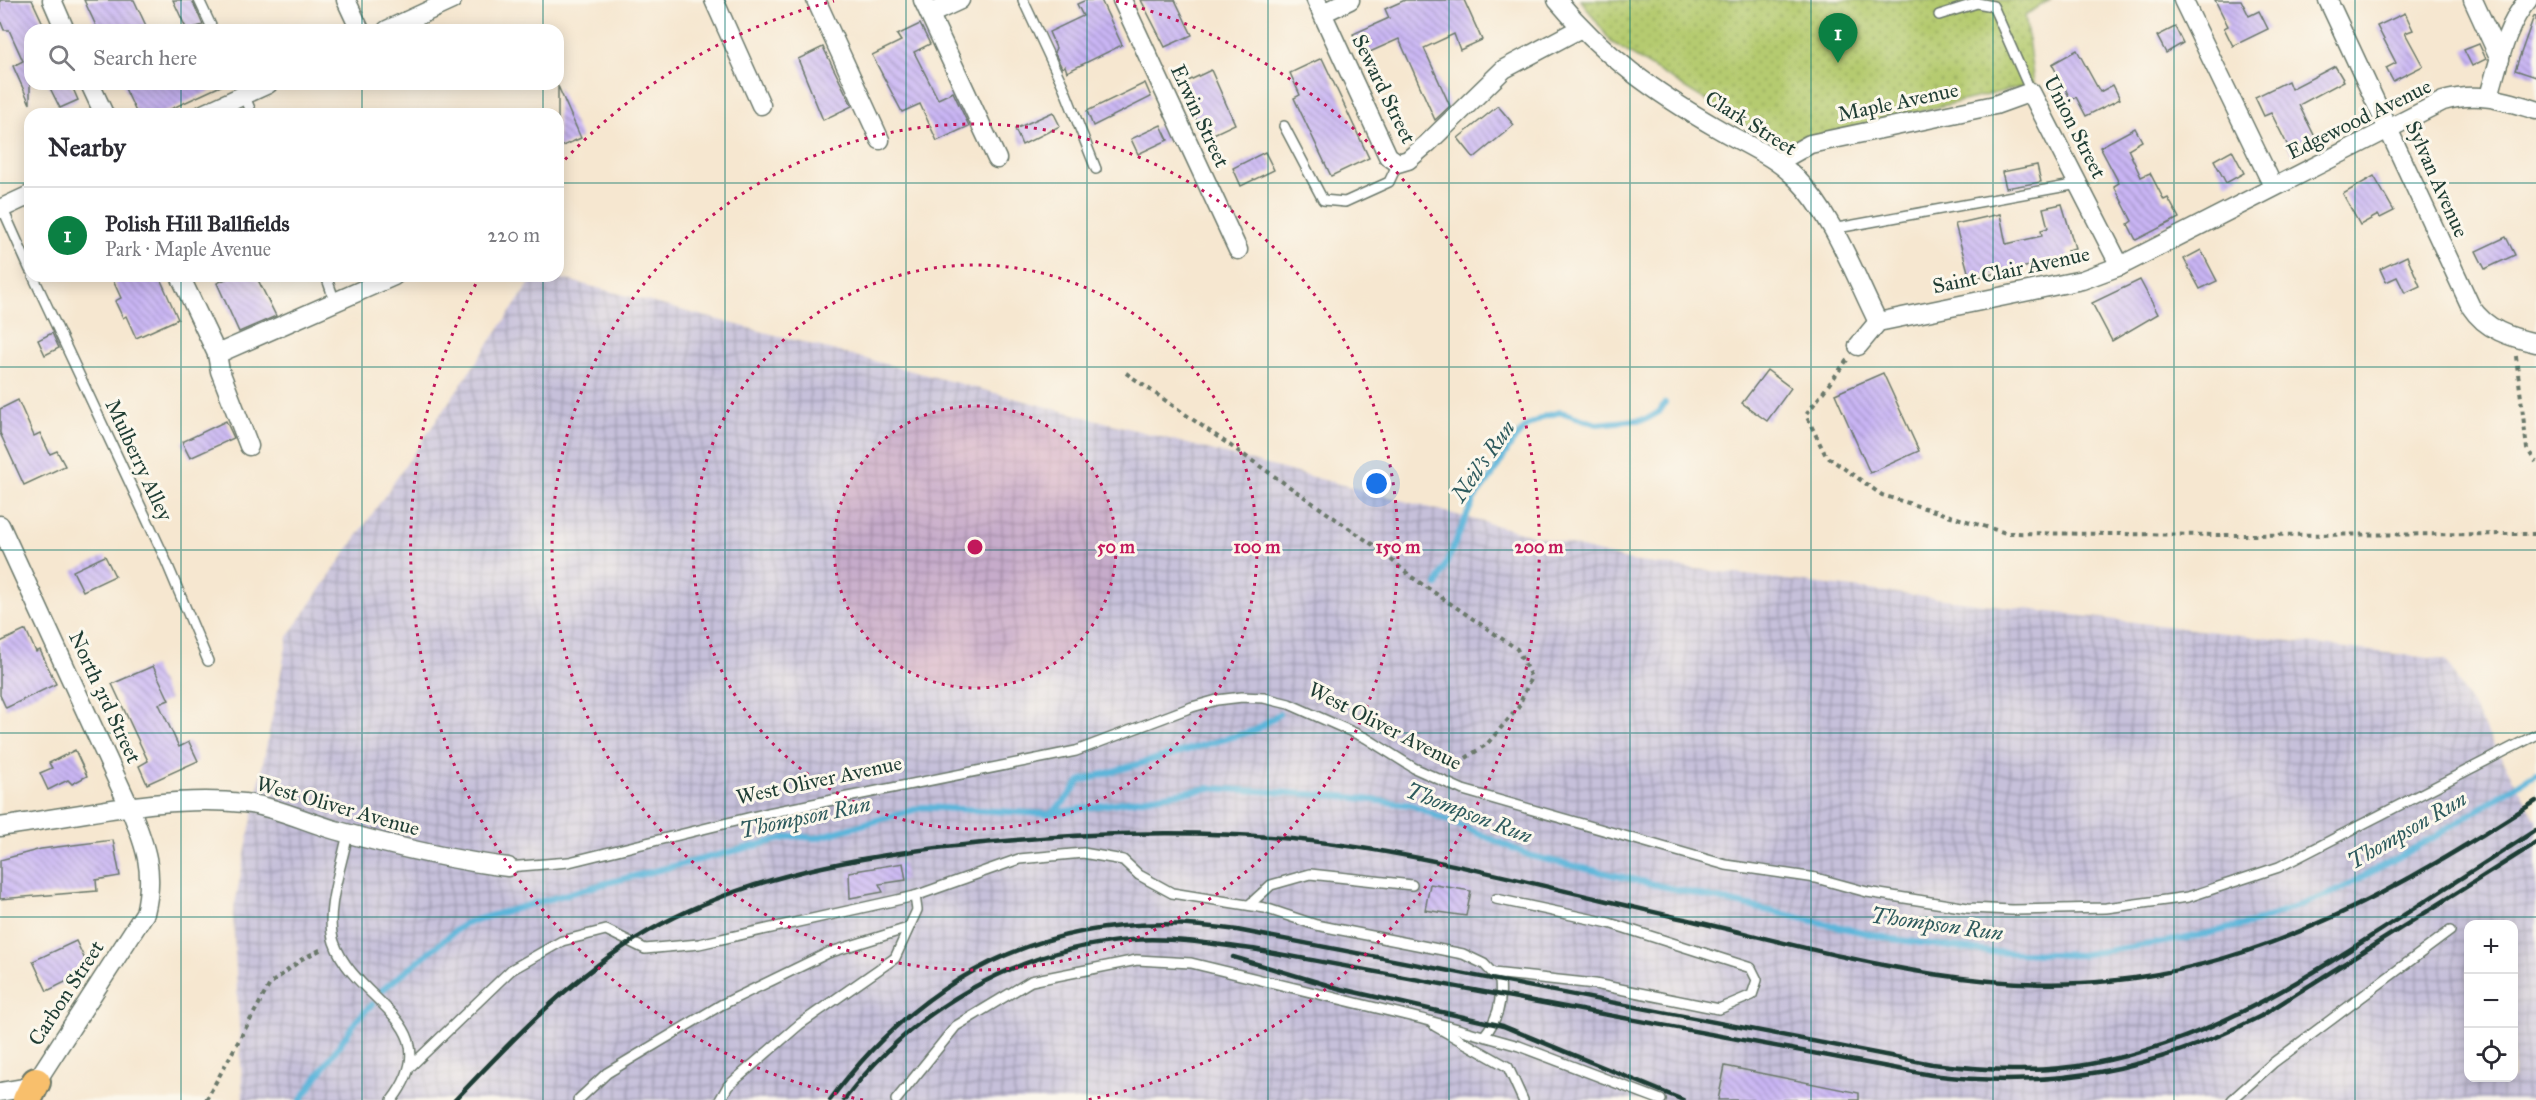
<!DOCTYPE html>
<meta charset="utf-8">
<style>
body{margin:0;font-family:"IM FELL Great Primer",serif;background:#f2f2f3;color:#2b2b33}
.controls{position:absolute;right:18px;bottom:18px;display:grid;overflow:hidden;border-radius:12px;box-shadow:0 3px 15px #0003}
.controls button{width:54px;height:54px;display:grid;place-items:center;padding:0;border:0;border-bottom:2px solid #e1e1e2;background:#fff;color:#2b2b33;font:30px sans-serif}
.you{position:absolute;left:1377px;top:484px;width:21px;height:21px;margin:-15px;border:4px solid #fff;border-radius:50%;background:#1a73e8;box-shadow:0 0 0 9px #1a73e833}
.badge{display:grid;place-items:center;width:39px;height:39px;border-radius:50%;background:#0b8043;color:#fff;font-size:20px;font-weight:700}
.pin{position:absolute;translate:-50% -50px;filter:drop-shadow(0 2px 3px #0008)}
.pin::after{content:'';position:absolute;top:32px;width:21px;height:18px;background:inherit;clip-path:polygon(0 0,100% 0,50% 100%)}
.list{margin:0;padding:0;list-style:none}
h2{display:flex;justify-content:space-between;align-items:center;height:78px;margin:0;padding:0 24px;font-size:26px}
h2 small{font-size:20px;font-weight:400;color:#7c7c81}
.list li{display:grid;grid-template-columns:39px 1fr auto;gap:18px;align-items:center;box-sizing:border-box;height:96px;padding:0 24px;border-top:2px solid #e1e1e2}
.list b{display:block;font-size:22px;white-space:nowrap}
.list p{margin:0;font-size:20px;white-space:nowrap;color:#7c7c81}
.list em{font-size:20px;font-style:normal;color:#7c7c81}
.icon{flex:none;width:33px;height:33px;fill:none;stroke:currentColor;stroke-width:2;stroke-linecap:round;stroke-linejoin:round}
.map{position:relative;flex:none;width:2536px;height:1100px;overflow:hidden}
.search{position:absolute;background:#fff;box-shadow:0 3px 15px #0003;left:24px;top:24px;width:540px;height:66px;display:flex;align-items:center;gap:15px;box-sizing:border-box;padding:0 21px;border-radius:18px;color:#7c7c81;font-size:22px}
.panel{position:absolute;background:#fff;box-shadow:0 3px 15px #0003;left:24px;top:108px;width:540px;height:174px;border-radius:18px}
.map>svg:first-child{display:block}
</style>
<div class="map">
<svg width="2536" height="1100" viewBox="0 0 2536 1100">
<defs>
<pattern id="industrial-grid" width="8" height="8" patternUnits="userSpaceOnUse" patternTransform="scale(1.5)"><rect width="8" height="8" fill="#c6c0da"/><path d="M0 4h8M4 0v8" fill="none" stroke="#a09db2"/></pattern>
<pattern id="park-dots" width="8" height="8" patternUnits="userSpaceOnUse" patternTransform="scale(1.5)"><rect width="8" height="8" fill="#b5cb70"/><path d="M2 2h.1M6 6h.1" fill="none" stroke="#93a65d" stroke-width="1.8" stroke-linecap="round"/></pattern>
<pattern id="building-back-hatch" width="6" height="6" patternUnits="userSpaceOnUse" patternTransform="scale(1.5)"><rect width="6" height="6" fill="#c9b5f4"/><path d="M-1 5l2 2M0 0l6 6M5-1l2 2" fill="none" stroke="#a394c6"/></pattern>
</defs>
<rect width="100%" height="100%" fill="#fbf7ec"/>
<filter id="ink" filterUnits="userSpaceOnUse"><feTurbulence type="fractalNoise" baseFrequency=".0167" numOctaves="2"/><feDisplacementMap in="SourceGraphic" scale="12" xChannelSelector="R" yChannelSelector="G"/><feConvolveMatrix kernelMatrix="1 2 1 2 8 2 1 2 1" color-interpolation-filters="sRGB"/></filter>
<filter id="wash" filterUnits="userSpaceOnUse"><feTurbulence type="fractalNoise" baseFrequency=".008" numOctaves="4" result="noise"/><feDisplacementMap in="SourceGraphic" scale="24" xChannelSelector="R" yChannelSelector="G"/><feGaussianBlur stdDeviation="1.35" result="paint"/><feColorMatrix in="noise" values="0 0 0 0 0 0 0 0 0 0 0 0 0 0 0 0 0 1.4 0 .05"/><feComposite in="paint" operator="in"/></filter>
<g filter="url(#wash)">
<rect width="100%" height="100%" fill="#f6e7d0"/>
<path fill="url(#industrial-grid)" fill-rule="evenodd" d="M535 276H552L1631 561 2446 660 2536 819V1100H243L233 914 288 637ZM2468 924H2514V1078H2468Z"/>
<path fill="url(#park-dots)" stroke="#6a8452" stroke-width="1.5" d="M1581 0H2050L2025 15 2034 84 1778 145 1611 42Z"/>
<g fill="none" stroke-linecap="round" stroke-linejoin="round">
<g stroke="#5cb5da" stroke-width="6">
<path d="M1437 585 1474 499 1492 476 1513 441 1527 426 1545 416 1561 412 1597 424 1647 419 1659 412 1665 403"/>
<path d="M1051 813 1064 802 1080 781 1256 730 1279 714"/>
<path d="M381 991 465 923 603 884 793 836 816 838 923 807 1049 814 1209 788 1341 796 1412 805 1531 856 1892 939 1990 952 2079 955 2183 939 2256 922 2337 891 2431 839 2536 773"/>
<path d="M301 1100 356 1021 372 1004"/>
</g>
</g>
<g id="blocks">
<g fill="url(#building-back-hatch)">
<path d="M0 0H32L46 30H30V104L13 66 23 61 9 30H4L0 20Z"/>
<path d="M84 0H134L148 30H98Z"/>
<path d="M173 0H192L203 25 187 30Z"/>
<path d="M1086 0H1101L1122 45 1067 72 1065 66 1062 68 1054 52 1056 48 1049 32 1083 16 1077 4Z"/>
<path d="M1141 0H1175L1192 35 1165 47Z"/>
<path d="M1405 0H1464L1482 40 1460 50 1454 34 1424 48 1450 106 1435 120 1399 39 1363 55 1353 34 1389 18 1385 9Z"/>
<path d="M2215 0H2241L2249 16 2259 11 2268 29 2233 46 2224 28 2228 26Z"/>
<path d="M2405 13 2413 30 2405 33 2423 66 2393 81 2386 68 2396 63 2377 26Z"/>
<path d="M2534 16 2536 17V77L2515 70Z"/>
<path d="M920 24 930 44 914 52 938 99 953 92 969 126 937 141 920 104 902 112 872 55 901 41 897 35Z"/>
<path d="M2175 27 2183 43 2166 53 2157 36Z"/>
<path d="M2479 44 2486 59 2472 66 2464 50Z"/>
<path d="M823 47 852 106 823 120 798 59Z"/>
<path d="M2077 50 2100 92 2113 85 2120 99 2086 116 2076 97 2071 100 2052 64Z"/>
<path d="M1322 58 1369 158 1331 176 1294 98 1300 95 1290 73Z"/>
<path d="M2335 66 2344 81 2299 105 2317 141 2292 154 2271 113 2264 116 2255 97 2288 81 2291 89Z"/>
<path d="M1211 70 1235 124 1205 138 1182 89 1185 87 1184 83Z"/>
<path d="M1145 83 1151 97 1093 126 1087 111Z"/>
<path d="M48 84H71L78 100 60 108Z"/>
<path d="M123 84H225L160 114H137Z"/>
<path d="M558 86 581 138 558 148Z"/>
<path d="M1498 106 1514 125 1474 158 1458 138Z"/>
<path d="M1053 112 1060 126 1022 145 1015 129Z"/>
<path d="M1161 125 1168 140 1138 154 1131 139Z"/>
<path d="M2135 128 2142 141 2128 149 2141 177 2150 173 2164 200 2168 198 2179 218 2136 240 2128 224 2132 221 2114 186 2119 183 2100 147Z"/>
<path d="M2232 150 2244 173 2226 183 2214 160Z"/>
<path d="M1265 152 1274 170 1241 186 1233 168Z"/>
<path d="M2037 165 2041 182 2006 188 2002 172Z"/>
<path d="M2374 176 2394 211 2380 218 2378 215 2360 225 2343 194Z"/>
<path d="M2062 204 2075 248 2067 250 2070 264 2050 268 2048 262 1970 279 1955 224 2000 214 2006 244 2042 236 2041 230 2048 228 2043 208Z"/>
<path d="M2506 237 2515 255 2485 269 2476 251Z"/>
<path d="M2201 250 2217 281 2200 289 2184 259Z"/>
<path d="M2407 256 2420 286 2405 293 2397 277 2386 282 2380 269Z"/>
<path d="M111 276H159L178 319 136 338 126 316 123 318 115 301 121 298Z"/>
<path d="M232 276H256L276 316 239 332 217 283Z"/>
<path d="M2140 280 2158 314 2112 341 2092 303Z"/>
<path d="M52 333 59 348 45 355 38 340Z"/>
<path d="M1767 370 1791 388 1767 421 1742 403Z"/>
<path d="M1883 373 1919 451 1870 473 1835 394Z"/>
<path d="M18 400 34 436 40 433 50 454 57 451 65 466 24 485 0 433V409Z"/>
<path d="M226 421 234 438 190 458 182 442Z"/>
<path d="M105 556 115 576 83 591 73 571Z"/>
<path d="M26 630 36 652 40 650 56 684 6 708 0 695V642Z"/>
<path d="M153 666 169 700 159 704 179 747 189 742 198 761 147 784 139 766 148 761 112 684Z"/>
<path d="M75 750 87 776 72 784 68 780 48 790 40 773 52 768 49 763Z"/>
<path d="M113 840 120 876 96 880 97 891 0 899V860L41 849Z"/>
<path d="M903 863 906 880 879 884 883 892 850 898 849 872Z"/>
<path d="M1430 884 1471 891 1466 916 1425 910Z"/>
<path d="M76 941 90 970 47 991 33 961Z"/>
<path d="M1725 1066 1859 1093V1100H1718Z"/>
</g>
</g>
</g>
<g filter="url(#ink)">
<use href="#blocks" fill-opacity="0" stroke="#6a786b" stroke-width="1.5"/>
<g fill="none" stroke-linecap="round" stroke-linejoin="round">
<defs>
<g id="service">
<path d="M199 0 213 30"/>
<path d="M1023 0 1064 88 1096 169"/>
<path d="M1939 15 1977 3 1993 6 2031 92"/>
<path d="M240 84 252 114"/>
<path d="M1284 126 1323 200 1345 202 1389 182 1398 163"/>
<path d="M1 205 30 270"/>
<path d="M1832 229 2078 184"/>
<path d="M33 276 163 554 208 661"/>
<path d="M326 276 335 302"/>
<path d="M348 833C342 865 324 912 334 942 355 1004 451 1022 392 1100"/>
<path d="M508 867 569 862 768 813 1076 751 1192 707 1217 700 1242 697 1264 698 1289 704 1366 738 1414 768 1463 790 1726 865 1816 878 1867 892 1968 908 2012 910 2106 908 2188 897 2279 867 2536 735"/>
<path d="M1249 905 1271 885 1310 874 1412 885"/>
<path d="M1493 973 1595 984 1719 1009 1752 995 1757 980 1751 968 1609 923 1496 899"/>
<path d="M1435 1026 1508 1067 1523 1100"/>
<path d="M410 1067 511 970 562 941 606 930 645 949 699 944 915 896 1019 859 1083 853 1123 860 1139 875 1172 893 1265 908 1316 925 1463 954 1484 964 1500 981C1502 1003 1498 1019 1484 1036"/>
<path d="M578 1100 607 1073 721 1005 828 953 908 928"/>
<path d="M720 1100 728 1086 800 1024 895 958 917 910 915 896"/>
<path d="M896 1100 956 1026 1031 981 1137 960 1191 963 1422 1019 1519 1046 1661 1100"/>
<path d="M2232 1100 2273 1063 2450 931"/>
</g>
<g id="minor">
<path d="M52 0 65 30"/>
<path d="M346 0 360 30"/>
<path d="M714 0 761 105"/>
<path d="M816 0 880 140"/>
<path d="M923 0 997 159"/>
<path d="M1122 0 1238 250"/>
<path d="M1316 0 1388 156 1398 163 1408 160 1428 143 1504 69 1581 28"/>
<path d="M1557 0C1602 55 1656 93 1717 128 1744 144 1775 156 1797 179 1833 215 1855 276 1878 322"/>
<path d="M2183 0 2273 186"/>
<path d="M2328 0 2471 307C2486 330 2510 337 2536 343"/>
<path d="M2473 0 2500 59"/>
<path d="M1323 13 1350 0"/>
<path d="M930 14 960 0"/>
<path d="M387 30 452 0"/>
<path d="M90 84 104 114"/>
<path d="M2489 96C2498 66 2506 24 2528 0"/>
<path d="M203 114 268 84"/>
<path d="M1778 162 1810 144 1995 105 2031 92 2120 266"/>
<path d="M0 209 30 195"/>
<path d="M180 276 217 354 220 371 249 446"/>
<path d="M1858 346 1878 322 2082 280 2120 266 2443 101C2477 91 2504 100 2536 110"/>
<path d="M217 354 394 276"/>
<path d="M0 525 130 808C146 847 155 872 145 913L36 1082 23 1088 0 1092"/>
<path d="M0 827C78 816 166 794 244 803 276 807 304 821 335 830 392 846 449 860 508 867"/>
</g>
<path id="primary" d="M27 1100 36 1082"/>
</defs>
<use href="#service" stroke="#6a786b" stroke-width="12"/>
<use href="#minor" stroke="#6a786b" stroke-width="21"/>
<use href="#primary" stroke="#6a786b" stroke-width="32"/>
<g stroke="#6a786b" stroke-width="4" stroke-dasharray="4.5 4.5" stroke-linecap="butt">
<path d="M2516 356 2527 449 2536 462"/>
<path d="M1847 360 1806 415 1826 456 1882 495 2006 533 2222 535 2536 534"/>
<path d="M1126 373 1376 547 1413 578 1517 649 1531 677 1518 708 1487 744 1448 770"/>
<path d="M206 1100 270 984 302 959 324 948"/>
</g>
<use href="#service" stroke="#fff" stroke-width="9"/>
<use href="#minor" stroke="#fff" stroke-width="18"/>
<use href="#primary" stroke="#f8bf6c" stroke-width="28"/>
<g stroke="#1f3d34" stroke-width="4.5">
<path d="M1233 957 1341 989 1503 1026 1683 1100"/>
<path d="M455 1100C514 1038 572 976 647 932 737 880 842 859 945 847 1066 833 1190 827 1311 841 1433 855 1552 889 1671 916 1815 948 1961 996 2109 981 2269 965 2404 886 2536 801"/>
<path d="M830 1100C932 963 1068 905 1237 930L1932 1064C1985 1070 2038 1074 2090 1064 2202 1043 2289 989 2384 928 2434 895 2485 863 2536 830"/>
<path d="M844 1100C912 1010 1017 948 1131 940 1173 937 1216 944 1258 950L1931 1075C2051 1090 2153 1071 2261 1016L2536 843"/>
</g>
</g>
</g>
<path fill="none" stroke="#0f766e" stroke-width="1.5" stroke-opacity="0.55" d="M181 0V30M362 0V30M543 0V30M725 0V1100M906 0V1100M1087 0V1100M1268 0V1100M1449 0V1100M1630 0V1100M1811 0V1100M1993 0V1100M2174 0V1100M2355 0V1100M181 84V114M362 84V114M543 84V114M0 183H30M558 183H2536M181 276V1100M362 276V1100M543 276V1100M0 367H2536M0 550H2536M0 733H2536M0 917H2536"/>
<circle cx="975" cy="547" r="141" fill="#c2185b" fill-opacity=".12"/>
<g fill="none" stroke="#c2185b" stroke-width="3" stroke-dasharray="3 6">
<circle cx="975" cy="547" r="141"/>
<circle cx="975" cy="547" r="282"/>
<circle cx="975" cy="547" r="423"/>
<path d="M863 1100A564 564 0 0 1 479 278M559 166A564 564 0 0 1 834 1M1116 1A564 564 0 0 1 1087 1100"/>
</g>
<g text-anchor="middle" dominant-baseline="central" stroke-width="6" stroke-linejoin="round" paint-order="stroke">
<g font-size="21" fill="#1f3d34" stroke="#fbf7ec">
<text transform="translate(1384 89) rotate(64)">Seward Street</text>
<text transform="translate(1898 102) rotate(-12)">Maple Avenue</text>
<text transform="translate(1200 116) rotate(65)">Erwin Street</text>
<text transform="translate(2359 119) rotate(-26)">Edgewood Avenue</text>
<text transform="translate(1751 123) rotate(32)">Clark Street</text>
<text transform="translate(2075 127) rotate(63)">Union Street</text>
<text transform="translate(2437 179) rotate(66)">Sylvan Avenue</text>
<text transform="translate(2011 270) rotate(-12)">Saint Clair Avenue</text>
<text transform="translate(139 460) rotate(65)">Mulberry Alley</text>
<text transform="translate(105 697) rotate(65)">North 3rd Street</text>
<text transform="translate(1385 726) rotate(27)">West Oliver Avenue</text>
<text transform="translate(819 780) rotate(-12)">West Oliver Avenue</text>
<text transform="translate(338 806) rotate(16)">West Oliver Avenue</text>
<text transform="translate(66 993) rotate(-57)">Carbon Street</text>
</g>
<g font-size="22" font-style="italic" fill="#2e5b5e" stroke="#fbf7ec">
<text transform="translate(1483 461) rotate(-55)">Neil's Run</text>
<text transform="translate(1469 813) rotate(21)">Thompson Run</text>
<text transform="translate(805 817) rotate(-12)">Thompson Run</text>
<text transform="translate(2407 830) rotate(-30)">Thompson Run</text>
<text transform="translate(1937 924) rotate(8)">Thompson Run</text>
</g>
</g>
<circle cx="975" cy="547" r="9" fill="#c2185b" stroke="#fbf7ec" stroke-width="3"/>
<g font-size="18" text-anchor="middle" font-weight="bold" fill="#c2185b" stroke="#fbf7ec" stroke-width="6" stroke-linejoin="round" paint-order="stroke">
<text x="1116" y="553">50 m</text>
<text x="1257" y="553">100 m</text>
<text x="1398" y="553">150 m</text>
<text x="1539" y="553">200 m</text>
</g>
</svg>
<div class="controls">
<button>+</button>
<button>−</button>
<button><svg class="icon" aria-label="locate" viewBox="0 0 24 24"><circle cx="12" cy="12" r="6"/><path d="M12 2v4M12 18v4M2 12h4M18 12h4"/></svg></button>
</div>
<div class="you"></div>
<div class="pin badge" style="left:1838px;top:63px">1</div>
<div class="search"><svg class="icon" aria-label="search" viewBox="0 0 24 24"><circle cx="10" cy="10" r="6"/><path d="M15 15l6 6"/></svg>Search here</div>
<section class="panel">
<h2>Nearby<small></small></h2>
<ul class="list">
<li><span class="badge">1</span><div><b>Polish Hill Ballfields</b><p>Park · Maple Avenue</p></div><em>220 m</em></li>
</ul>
</section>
</div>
